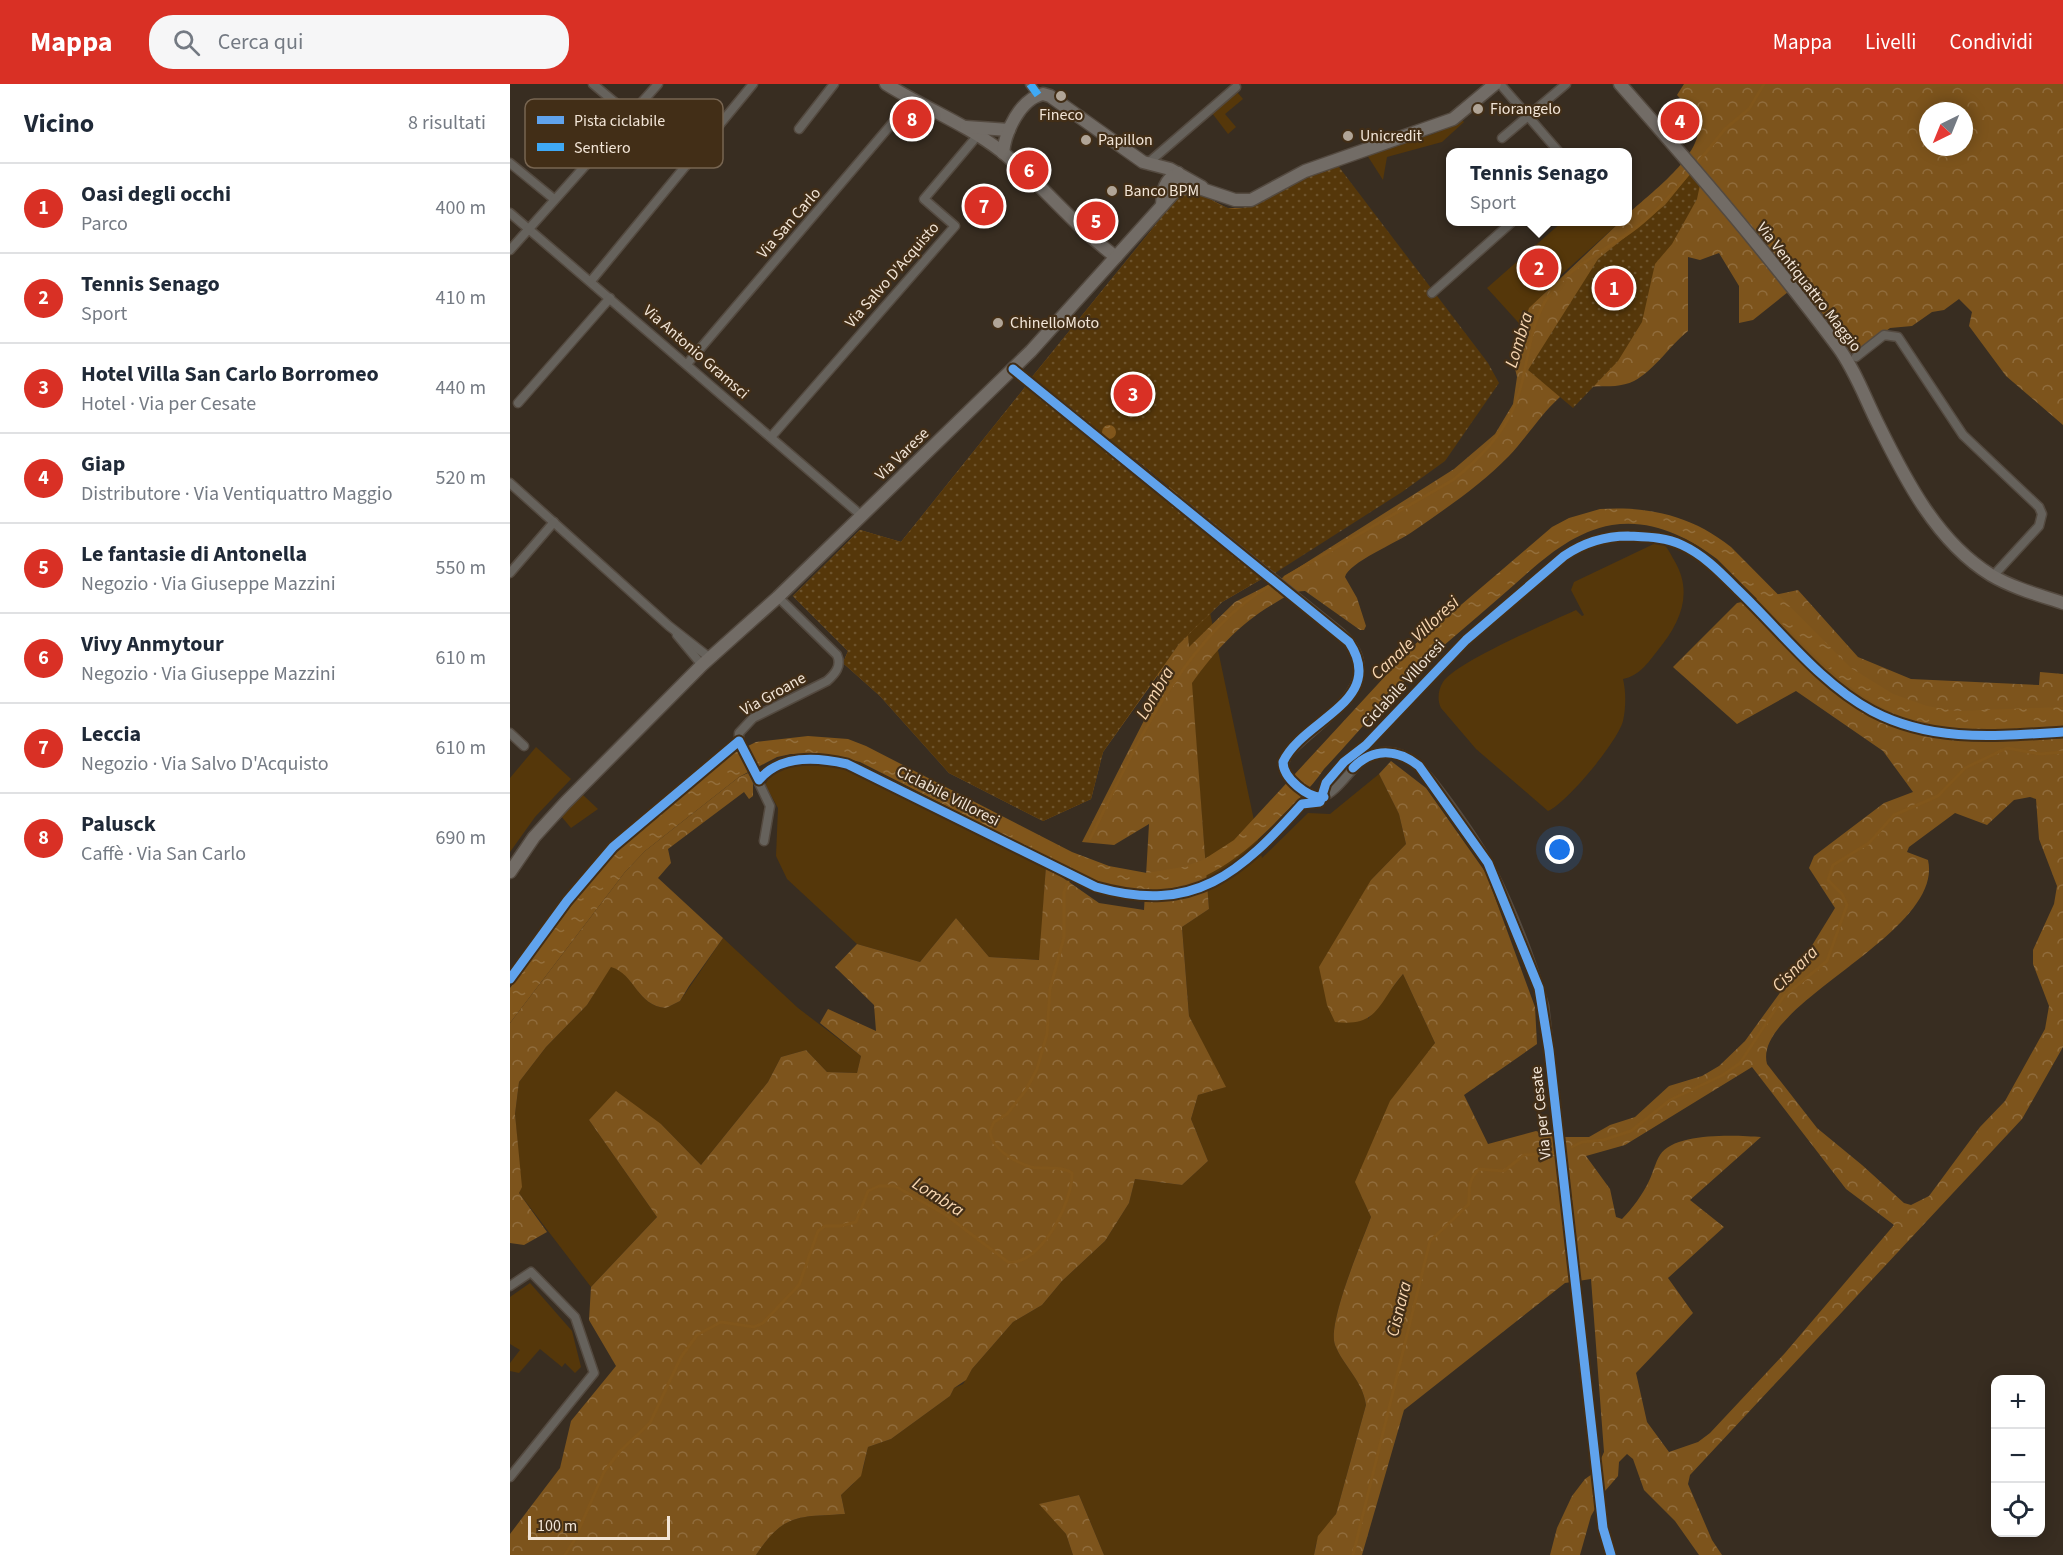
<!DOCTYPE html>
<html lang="it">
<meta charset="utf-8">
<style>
body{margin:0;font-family:"Source Sans 3",sans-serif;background:#f6f6f7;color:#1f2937}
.controls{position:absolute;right:18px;bottom:18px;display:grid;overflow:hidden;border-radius:12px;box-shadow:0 3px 15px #0003}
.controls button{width:54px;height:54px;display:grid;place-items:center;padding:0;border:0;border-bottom:2px solid #e0e1e3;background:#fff;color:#1f2937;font:30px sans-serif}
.compass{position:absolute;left:1409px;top:18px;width:54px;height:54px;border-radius:50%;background:#fff;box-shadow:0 3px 15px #0003;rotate:223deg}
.scale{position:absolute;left:18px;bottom:15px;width:142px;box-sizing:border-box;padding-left:6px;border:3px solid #f2e5d7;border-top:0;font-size:16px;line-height:21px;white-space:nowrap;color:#f2e5d7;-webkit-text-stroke:4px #422e17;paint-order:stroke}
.you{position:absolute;left:1050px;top:766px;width:21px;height:21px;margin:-15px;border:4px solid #fff;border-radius:50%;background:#1a73e8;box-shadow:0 0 0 9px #1a73e833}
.badge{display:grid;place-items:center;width:39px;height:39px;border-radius:50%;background:#d93025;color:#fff;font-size:20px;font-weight:700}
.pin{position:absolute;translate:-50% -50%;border:3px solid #fff;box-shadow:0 2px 6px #0006}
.popup{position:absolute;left:936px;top:64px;width:186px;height:78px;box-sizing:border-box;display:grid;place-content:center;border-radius:12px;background:#fff;filter:drop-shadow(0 2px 4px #0005);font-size:20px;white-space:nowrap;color:#747a83}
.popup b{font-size:22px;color:#1f2937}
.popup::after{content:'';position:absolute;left:50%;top:100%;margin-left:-12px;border:12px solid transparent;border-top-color:#fff}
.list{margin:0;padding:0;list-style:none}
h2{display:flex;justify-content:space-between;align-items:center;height:78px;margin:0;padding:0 24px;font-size:26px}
h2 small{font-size:20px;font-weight:400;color:#747a83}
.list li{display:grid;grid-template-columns:39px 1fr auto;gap:18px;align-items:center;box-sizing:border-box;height:90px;padding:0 24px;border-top:2px solid #e0e1e3}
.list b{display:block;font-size:22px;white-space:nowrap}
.list p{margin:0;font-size:20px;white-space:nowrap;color:#747a83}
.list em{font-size:20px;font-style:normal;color:#747a83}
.icon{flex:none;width:33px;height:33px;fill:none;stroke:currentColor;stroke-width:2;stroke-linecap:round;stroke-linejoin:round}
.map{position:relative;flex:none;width:1553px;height:1471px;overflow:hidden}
header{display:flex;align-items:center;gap:36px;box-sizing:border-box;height:84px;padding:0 30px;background:#d93025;color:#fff}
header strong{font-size:28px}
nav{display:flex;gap:33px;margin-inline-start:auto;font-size:21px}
.search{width:420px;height:54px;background:#f6f6f7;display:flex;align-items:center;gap:15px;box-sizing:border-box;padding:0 21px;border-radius:24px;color:#747a83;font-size:22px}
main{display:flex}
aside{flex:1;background:#fff}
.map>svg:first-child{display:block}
</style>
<header>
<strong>Mappa</strong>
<div class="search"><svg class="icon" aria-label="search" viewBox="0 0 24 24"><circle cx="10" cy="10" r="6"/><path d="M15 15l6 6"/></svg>Cerca qui</div>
<nav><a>Mappa</a><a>Livelli</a><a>Condividi</a></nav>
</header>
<main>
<aside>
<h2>Vicino<small>8 risultati</small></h2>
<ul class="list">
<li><span class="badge">1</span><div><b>Oasi degli occhi</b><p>Parco</p></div><em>400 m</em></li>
<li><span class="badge">2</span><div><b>Tennis Senago</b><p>Sport</p></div><em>410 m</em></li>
<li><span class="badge">3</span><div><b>Hotel Villa San Carlo Borromeo</b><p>Hotel · Via per Cesate</p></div><em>440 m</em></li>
<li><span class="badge">4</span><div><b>Giap</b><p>Distributore · Via Ventiquattro Maggio</p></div><em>520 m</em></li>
<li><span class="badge">5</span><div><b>Le fantasie di Antonella</b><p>Negozio · Via Giuseppe Mazzini</p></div><em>550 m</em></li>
<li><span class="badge">6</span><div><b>Vivy Anmytour</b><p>Negozio · Via Giuseppe Mazzini</p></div><em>610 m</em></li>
<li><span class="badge">7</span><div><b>Leccia</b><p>Negozio · Via Salvo D'Acquisto</p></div><em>610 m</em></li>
<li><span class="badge">8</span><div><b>Palusck</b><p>Caffè · Via San Carlo</p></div><em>690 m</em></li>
</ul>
</aside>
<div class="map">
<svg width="1553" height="1471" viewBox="0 0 1553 1471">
<defs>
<pattern id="forest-crowns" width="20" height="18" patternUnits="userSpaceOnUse" patternTransform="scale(1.5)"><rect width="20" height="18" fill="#7d541c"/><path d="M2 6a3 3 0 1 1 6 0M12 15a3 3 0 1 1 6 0" fill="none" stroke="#906c3c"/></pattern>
<pattern id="park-dots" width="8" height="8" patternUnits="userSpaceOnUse" patternTransform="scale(1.5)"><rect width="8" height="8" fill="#55370a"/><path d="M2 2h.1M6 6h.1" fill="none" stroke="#6e542d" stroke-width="1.8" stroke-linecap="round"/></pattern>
<pattern id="water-ripples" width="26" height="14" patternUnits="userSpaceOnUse" patternTransform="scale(1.5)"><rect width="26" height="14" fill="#81561b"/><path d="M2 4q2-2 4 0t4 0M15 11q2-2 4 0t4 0" fill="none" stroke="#936e3b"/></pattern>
</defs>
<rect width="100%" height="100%" fill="#382d21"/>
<g fill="#55370a">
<path d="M727 8 733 15 715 30 726 43 718 50 702 29Z"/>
<path d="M952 36 954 38 932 58 877 73 873 96 857 71 923 50Z"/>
<path d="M1052 138H1105L1108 140 1042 199 1026 221 1016 247 977 204Z"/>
<path d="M662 349 752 774 798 729 820 730 869 690 889 730 896 760 861 796 858 935 893 890 925 959 846 1098 861 1133C852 1158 817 1239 825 1261 834 1283 853 1297 856 1321L826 1430 806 1460 804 1471H594L569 1411 530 1420 556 1450 563 1471H246C274 1429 288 1433 335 1430L331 1411 343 1400 353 1385 358 1363 381 1355 440 1312 444 1304 453 1300 462 1285 503 1238 532 1221 552 1197 595 1157 619 1119 625 1095 672 1101 698 1077 681 1035 688 1011 715 1003 679 932 672 843 699 825Z"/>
<path d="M1150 457C1157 462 1160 469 1164 476 1184 509 1170 539 1148 566 1138 579 1129 592 1113 595 1116 608 1116 623 1113 637 1108 657 1057 719 1038 727L966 665 931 624C927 616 928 606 933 598 946 578 1040 538 1066 526L1072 532 1074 531 1061 506 1064 498Z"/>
<path d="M26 663 61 695 25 733 0 768V694Z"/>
<path d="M309 679 341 684 355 689 536 782 530 876 479 873 446 834 410 878 347 860 277 795 266 772 268 724 255 701 263 686 279 681Z"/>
<path d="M73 711 88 725 61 744 51 732Z"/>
<path d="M213 854 288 924 351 972 347 989 317 988 296 966 271 973 258 998 191 1081 151 1040 79 1036 147 1133 81 1203 9 1109 11 1103 5 1030 9 998 36 963 77 921 101 882C125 890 127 922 156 924L170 917Z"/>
<path d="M20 1199 62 1247 71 1283 65 1289 55 1279 52 1283 30 1265 9 1289 0 1287V1279L10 1266 0 1260V1213Z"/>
</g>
<g fill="url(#forest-crowns)" fill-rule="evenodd">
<path d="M1174 0H1553V341L1496 292 1459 242 1462 228 1449 215 1434 226 1422 228 1402 242 1380 244 1348 268 1336 258 1288 200 1243 236 1229 239V202L1209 169 1190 176 1178 173V247C1159 262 1146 285 1124 297 1100 309 1070 294 1050 313 1031 330 1017 353 999 372 971 401 935 425 902 448 888 458 838 479 835 493L847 514 856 542 854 546H850L795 507C784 507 775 513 765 519 730 539 705 567 682 599L699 825 672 843 679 932 716 1003 688 1011 681 1035 698 1077 672 1101 625 1095 619 1119 595 1157 552 1197 532 1221 503 1238 462 1285 456 1296 444 1304 440 1312 381 1355 358 1363 351 1392 331 1411 335 1430C288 1433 274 1429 246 1471H0V1450L50 1384 61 1337 106 1282 79 1236 81 1203 147 1133 79 1036 106 1007 151 1040 191 1081 258 998 271 973 296 966 317 988 347 989 351 972 310 939 318 925 366 947 364 921 325 883 347 860 410 878 446 834 479 873 529 876 536 782 589 819 634 826 639 740 604 761 572 758 646 613 648 591 593 668 581 715 533 737 439 689 370 612 333 579 338 567 283 512 350 446 391 458 516 302 563 339 570 331 522 293 669 112 690 110 717 124H733L796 94 829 83 765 489 667 409 668 423 755 493 712 518 678 551 679 563 725 518 772 494 944 385 985 350 1003 320 1007 293 1003 276 1019 224 1110 138H1118V130C1138 111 1192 72 1188 42 1186 29 1175 20 1167 11ZM1418 27H1454V63H1418ZM575 324 620 397 628 391 618 382 624 374 659 402 658 414 520 516Z"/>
<path d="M1288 506 1348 573 1401 595 1529 601 1530 588 1553 590V963L1512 1035 1180 1391 1178 1400 1202 1456 1212 1471H1189L1165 1437 1134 1406 1123 1375 1117 1370 1109 1378 1108 1392 1095 1407 1081 1432 1070 1471H1040L1047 1444 1062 1412 1075 1395 1085 1388 1094 1368 1081 1195 1055 1199 894 1326 852 1471H804L808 1452 826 1430 856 1321C853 1297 834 1283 825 1261 817 1239 852 1158 861 1133L845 1098 880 1017 925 959 893 890C867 920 869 943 825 938L817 921 809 883 861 796 896 760 889 730 869 690 881 677 916 704 976 789 1025 923 1027 960 954 1011 978 1060 1026 1047 1045 1053H1079L1100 1041 1125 1033 1159 1002 1192 992 1209 982 1235 957 1290 881 1325 824 1299 784 1304 772 1374 719 1403 708 1373 667 1286 607 1227 640 1163 583 1227 519ZM1520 713 1526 715 1529 755 1547 802 1544 820 1523 866V880L1539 922 1535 945 1495 1017 1470 1043 1419 1112 1401 1121 1394 1119 1352 1081 1307 1044 1257 980C1241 921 1435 850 1418 776L1397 768 1399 763 1445 729 1477 741 1504 716ZM1242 983 1336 1105 1384 1141 1275 1269 1200 1349 1188 1358 1159 1368 1137 1338 1126 1289 1183 1229 1158 1194 1214 1143 1180 1116 1251 1053C1226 1051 1164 1048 1150 1071 1145 1079 1143 1089 1139 1097 1133 1110 1122 1125 1112 1135L1106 1133 1100 1105 1076 1072 1115 1061Z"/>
<path d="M238 689 243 697V712L239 715 234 708 158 765 161 779 148 794 213 854 179 902 170 917 156 924C127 922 125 890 101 883L77 921 36 963 9 998 5 1030 12 1103 9 1109 37 1148 14 1161 0 1159V939L115 788 135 767 229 693Z"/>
<path d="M569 1411 594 1471H563L556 1450 529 1420Z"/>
</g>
<g fill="url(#park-dots)">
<path d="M829 83 978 279 989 299 935 377 892 408 765 489 624 374 618 383 755 493 712 518 669 560 593 668 581 715 533 737 439 689 370 612 333 579 338 567 283 512 350 446 391 458 516 302 563 339 570 331 522 293 669 112C690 99 705 125 725 125 748 124 773 105 794 95 805 90 817 87 829 83Z"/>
<path d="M1180 90 1190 101 1187 115 1162 160 1145 180 1132 238 1108 277 1063 324 1018 286 1088 175 1155 121Z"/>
</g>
<g fill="url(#water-ripples)">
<circle cx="599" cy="348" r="7"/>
<path d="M1090 425C1140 422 1182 432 1221 463L1341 584 1383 610 1417 622 1447 627 1553 623V642C1511 644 1467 650 1425 642 1363 630 1325 592 1282 549 1257 525 1232 500 1207 475 1176 452 1142 435 1102 441 1056 449 1023 485 989 514 963 537 936 559 910 582 876 614 846 651 814 685 800 706 782 721 765 739 720 785 663 822 595 801 562 791 531 771 500 755 450 729 400 703 350 678L316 670H281L267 673 229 693 135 767 115 788 0 939V904L87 787 127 748 222 670 246 658 298 652 338 655 356 662 562 768 599 782 637 789 673 783 693 776 724 756 903 562 1042 443 1059 434Z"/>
</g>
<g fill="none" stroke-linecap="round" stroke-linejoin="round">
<g stroke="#81561b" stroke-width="3">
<path d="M1185 82 1215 45 1239 25 1254 0"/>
<path d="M775 493 943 396C967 377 989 355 1002 327 1020 290 1015 244 1040 210 1058 183 1102 163 1127 143 1148 127 1164 107 1181 87"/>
<path d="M580 755C623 667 674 551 762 500"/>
<path d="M1062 1063 1072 1058 1093 1056 1121 1047 1160 1016 1213 991 1230 979 1274 912 1317 877 1337 821 1332 810 1318 796 1323 781 1359 759 1384 731 1428 712 1455 684 1497 664 1530 670 1553 668"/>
<path d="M55 1471 64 1457 94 1388 110 1367 140 1339 171 1273 187 1251 211 1238 244 1243 253 1239 289 1201 308 1147 315 1142H330L346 1138 358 1107 369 1102H385L436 1131 498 1178C531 1182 563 1117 562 1089 551 1081 534 1086 521 1083 505 1078 481 1065 480 1047L484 1038 497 1030 516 1006 527 985 537 950 540 905 554 853V808L558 798"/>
<path d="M843 1471 920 1157 959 1120C959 1105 958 1096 969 1085L994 1087 1014 1071 1047 1069"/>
</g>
<path stroke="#54493c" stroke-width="8" stroke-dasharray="8 4" stroke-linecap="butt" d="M565 334 621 380"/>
<defs>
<g id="street">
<path d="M83 0 120 31"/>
<path d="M520 0 528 11"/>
<path d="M990 0 1049 68"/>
<path d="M39 36 82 73"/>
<path d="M289 45 324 0"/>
<path d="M992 54 1056 0"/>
<path d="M0 79 44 115"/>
<path d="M637 80 726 3"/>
<path d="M0 129 352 432"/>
<path d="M0 166 148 0"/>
<path d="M81 197 243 0"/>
<path d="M922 209 1002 138"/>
<path d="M1346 273 1374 251 1388 253 1453 351 1529 423 1532 430 1529 442 1483 492"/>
<path d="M177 280 402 16"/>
<path d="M503 285 565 334"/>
<path d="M8 319 100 214"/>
<path d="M261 353 445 142 414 115 468 51"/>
<path d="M621 380 831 549C885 598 806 638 777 671L773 682C777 695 797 714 811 714 837 703 845 667 877 668 888 668 899 674 906 680 925 697 967 758 979 781 1001 825 1021 875 1034 922L1093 1444 1101 1471"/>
<path d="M0 399 159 542 200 574"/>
<path d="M0 489 44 438"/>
<path d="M167 551 192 581"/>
<path d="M0 649 14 662"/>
<path d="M254 757 260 722 229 657V649L243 634 317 597C325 590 332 582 327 571L268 513"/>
<path d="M0 1202 21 1188 65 1233 84 1289 0 1393"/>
</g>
<g id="secondary">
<path d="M376 0C414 24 456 40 491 67 532 100 564 142 606 173"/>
<path d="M1110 0C1185 85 1260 172 1328 263 1345 286 1355 314 1368 340 1395 395 1427 458 1481 491 1503 504 1529 511 1553 519"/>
<path d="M456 43 499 46"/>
<path d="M493 69C495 48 510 15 533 10L540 12 633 78 660 85 692 103"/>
<path d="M668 104 686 103 725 116H741L795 87 943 35 985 0"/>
<path d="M652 121C653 106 654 96 668 89"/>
<path d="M0 788 24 753 55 719 192 581 268 513 521 267 668 104V89"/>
</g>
</defs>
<use href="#street" stroke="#544a40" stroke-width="11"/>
<use href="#secondary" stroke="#544a40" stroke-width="15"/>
<use href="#street" stroke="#66625c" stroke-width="8"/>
<use href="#secondary" stroke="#726c66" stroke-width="12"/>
<path stroke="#3fa9f5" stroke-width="8" stroke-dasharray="15 8" stroke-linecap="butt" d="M520 0 528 11"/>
<defs>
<g id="cycleway">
<path d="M503 285 839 558C878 617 793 635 773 678 773 694 798 715 814 713"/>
<path d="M843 684C863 663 888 665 909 682L978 779 1029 904 1039 966 1093 1444 1101 1471"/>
<path d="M0 895 57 817 103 763 229 657 249 696C270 670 307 673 337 680L586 803C685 831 730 789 792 720L810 718 816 699 834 678 856 661 956 556 1054 472C1073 459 1096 452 1118 452 1137 453 1155 453 1172 461 1194 471 1211 489 1228 506 1271 547 1310 599 1362 627 1423 659 1487 652 1553 648"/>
</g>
</defs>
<use href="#cycleway" stroke="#422e17" stroke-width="13"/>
<use href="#cycleway" stroke="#60a3ed" stroke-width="9"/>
</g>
<g fill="#b1a597" stroke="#422e17" stroke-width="2">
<circle cx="551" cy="12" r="6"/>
<circle cx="968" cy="25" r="6"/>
<circle cx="838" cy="52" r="6"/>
<circle cx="576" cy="56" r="6"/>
<circle cx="602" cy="107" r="6"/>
<circle cx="488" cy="239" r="6"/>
</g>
<g text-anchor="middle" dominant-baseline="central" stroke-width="4.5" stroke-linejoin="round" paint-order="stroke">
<g font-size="16" fill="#f2e5d7" stroke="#422e17" text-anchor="start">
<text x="980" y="25">Fiorangelo</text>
<text x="551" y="31" text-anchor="middle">Fineco</text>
<text x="850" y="52">Unicredit</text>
<text x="588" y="56">Papillon</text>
<text x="614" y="107">Banco BPM</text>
<text x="500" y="239">ChinelloMoto</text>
</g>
<g font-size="16" fill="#f2e5d7" stroke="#422e17">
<text transform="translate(279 139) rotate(-49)">Via San Carlo</text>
<text transform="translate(382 191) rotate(-49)">Via Salvo D'Acquisto</text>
<text transform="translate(1299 203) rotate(52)">Via Ventiquattro Maggio</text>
<text transform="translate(186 268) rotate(41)">Via Antonio Gramsci</text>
<text transform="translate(392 370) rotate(-44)">Via Varese</text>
<text transform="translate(893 600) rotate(-47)">Ciclabile Villoresi</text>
<text transform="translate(263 610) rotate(-29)">Via Groane</text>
<text transform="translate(438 712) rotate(27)">Ciclabile Villoresi</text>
<text transform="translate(1031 1029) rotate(-96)">Via per Cesate</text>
</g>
<g font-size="18" font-style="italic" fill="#f7d6b1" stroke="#422e17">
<text transform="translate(1009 256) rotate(-73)">Lombra</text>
<text transform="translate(905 554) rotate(-43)">Canale Villoresi</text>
<text transform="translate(645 609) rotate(-60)">Lombra</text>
<text transform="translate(1285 885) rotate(-45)">Cisnara</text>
<text transform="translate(428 1113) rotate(32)">Lombra</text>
<text transform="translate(889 1225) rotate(-76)">Cisnara</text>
</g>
</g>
<rect x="15" y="15" width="198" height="69" rx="9" fill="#422e17" stroke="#776551" stroke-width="1.5"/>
<rect x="27" y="32" width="27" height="8" fill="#60a3ed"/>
<rect x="27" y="59" width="27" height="8" fill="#3fa9f5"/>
<g font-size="16" fill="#f2e5d7">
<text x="64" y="42">Pista ciclabile</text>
<text x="64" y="69">Sentiero</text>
</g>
</svg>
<div class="controls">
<button>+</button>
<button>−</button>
<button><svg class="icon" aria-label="locate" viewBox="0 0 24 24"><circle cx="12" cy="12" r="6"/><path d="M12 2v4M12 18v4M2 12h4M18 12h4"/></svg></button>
</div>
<svg class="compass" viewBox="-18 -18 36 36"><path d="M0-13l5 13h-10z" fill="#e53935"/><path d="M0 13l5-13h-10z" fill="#747a83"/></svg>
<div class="scale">100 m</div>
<div class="you"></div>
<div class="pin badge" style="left:1104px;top:204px">1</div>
<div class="pin badge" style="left:1029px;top:184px">2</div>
<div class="popup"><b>Tennis Senago</b>Sport</div>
<div class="pin badge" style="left:623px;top:310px">3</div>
<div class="pin badge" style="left:1170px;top:37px">4</div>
<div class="pin badge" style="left:586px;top:137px">5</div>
<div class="pin badge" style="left:519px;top:86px">6</div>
<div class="pin badge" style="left:474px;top:122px">7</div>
<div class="pin badge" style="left:402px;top:35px">8</div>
</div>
</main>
